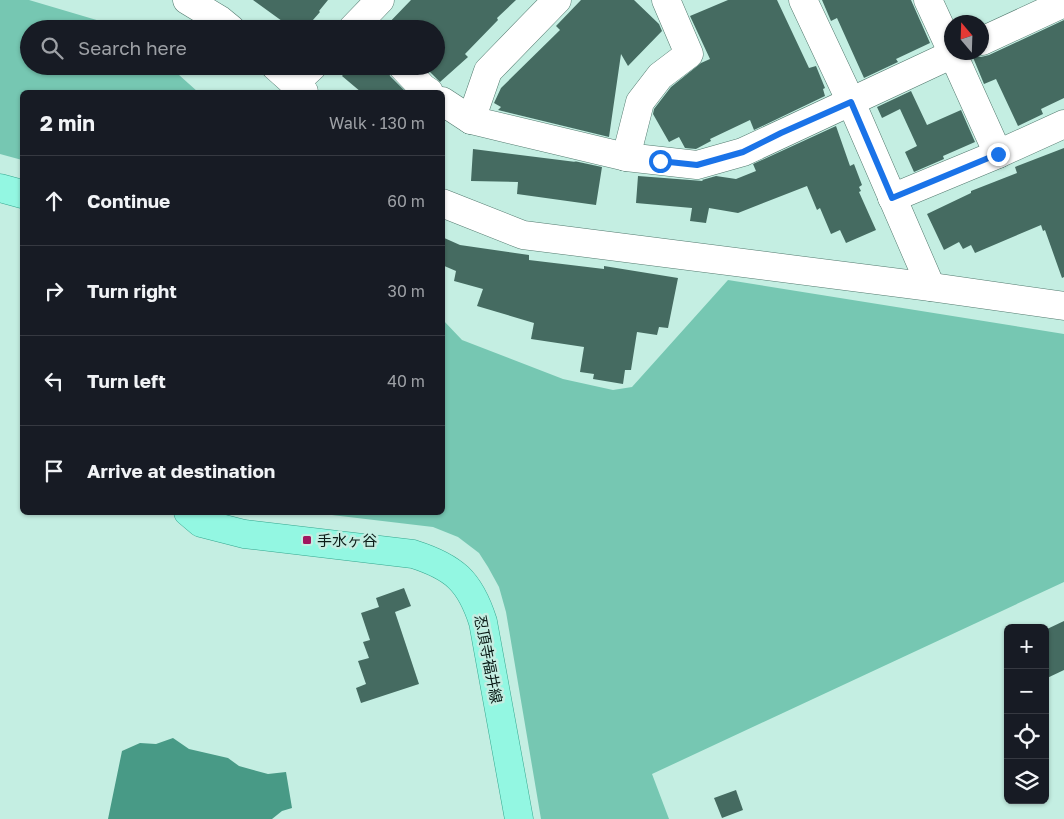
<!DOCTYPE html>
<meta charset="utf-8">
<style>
body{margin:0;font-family:"Golos Text","Noto Sans JP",sans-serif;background:#20242c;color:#f1f3f6}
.controls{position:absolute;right:15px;bottom:15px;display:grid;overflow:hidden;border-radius:8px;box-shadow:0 1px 4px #0004}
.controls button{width:45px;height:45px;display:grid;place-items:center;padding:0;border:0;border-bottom:1px solid #363941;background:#171b24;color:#f1f3f6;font:25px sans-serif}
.compass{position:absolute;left:944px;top:15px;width:45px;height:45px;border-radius:50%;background:#171b24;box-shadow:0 1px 4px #0004;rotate:341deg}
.stop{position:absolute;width:15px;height:15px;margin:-11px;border:4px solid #1a73e8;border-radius:50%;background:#fff}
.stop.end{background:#1a73e8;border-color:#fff;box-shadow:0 1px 5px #0008}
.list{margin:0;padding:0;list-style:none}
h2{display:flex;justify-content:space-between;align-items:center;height:65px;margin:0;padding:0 20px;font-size:21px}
h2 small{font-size:16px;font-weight:400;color:#9ea1a6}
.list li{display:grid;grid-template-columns:32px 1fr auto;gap:15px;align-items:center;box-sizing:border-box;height:90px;padding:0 20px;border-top:1px solid #363941}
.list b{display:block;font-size:19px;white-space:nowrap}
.list em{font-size:16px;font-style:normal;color:#9ea1a6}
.icon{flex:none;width:28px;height:28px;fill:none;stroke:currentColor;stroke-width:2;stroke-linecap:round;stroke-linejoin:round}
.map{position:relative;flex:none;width:1064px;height:819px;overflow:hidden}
.search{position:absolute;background:#171b24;box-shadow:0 1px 4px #0004;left:20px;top:20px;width:425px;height:55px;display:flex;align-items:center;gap:12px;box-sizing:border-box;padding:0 18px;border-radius:28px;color:#9ea1a6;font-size:19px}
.panel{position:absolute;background:#171b24;box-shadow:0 1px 4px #0004;left:20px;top:90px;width:425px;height:425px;border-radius:8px}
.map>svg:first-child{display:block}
</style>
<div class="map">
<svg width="1064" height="819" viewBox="0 0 1064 819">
<rect width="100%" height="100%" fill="#c4eee2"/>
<g fill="#76c7b2">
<path d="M0 0H29L127 29H29V66H169L198 92H22V160L0 154Z"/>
<path d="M728 280 1064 334V582L652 774 669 819H541L506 612 499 587 488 567 479 553 458 537 433 527 315 513 442 512 443 320 462 340 563 379 613 390 632 387Z"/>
</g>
<path fill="#489a86" d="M173 738 189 749 228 758 239 766 268 774 286 772 292 808 282 811 272 819H108L122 751 140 743 156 744Z"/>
<g fill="#456b61">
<path d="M253 0H328L319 11 320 12 305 29H275L282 21Z"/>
<path d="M411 0H516L497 18 498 20 465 54 468 57 440 82 424 66H436V29H383Z"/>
<path d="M581 0H634L659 24 662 31 628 66 621 54 609 137 498 110 501 107 494 103 501 88 560 30 556 26Z"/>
<path d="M728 0H777L809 68 816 66 825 88 823 89 825 96 754 130 750 120 710 139 711 141 696 149 685 148 679 137 669 142 653 114 654 109 671 87 701 63 710 59 690 16Z"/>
<path d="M822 0H911L930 43 896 59 898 62 864 78 837 18 831 21Z"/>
<path d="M1064 20V98L1041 109 1043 114 1018 126 996 79 984 84 972 55 981 57 989 55Z"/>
<path d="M350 66H387L390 76 406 92H361L342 76Z"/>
<path d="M911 91 927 125 961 110 975 142 943 156 944 159 914 172 905 152 917 146 900 109 882 118 877 107Z"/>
<path d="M836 126 850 166 854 164 862 185 859 187 861 191 859 192 876 230 846 243 840 230 831 234 820 208 817 210 807 186 738 213 709 208 706 223 690 221 692 208 636 203 638 176 703 181 702 180 716 176 736 179 756 171 753 164Z"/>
<path d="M1064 148V277L1062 278 1045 230 1043 231 1041 225 975 253 971 245 963 249 959 242 944 250 927 214 971 193V191L1017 173 1015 167Z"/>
<path d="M473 149 576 162 574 161 602 167 596 205 517 194 518 182 471 181Z"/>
<path d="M442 237 460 245 529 255V260L604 269V266L678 278 668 328 659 327 657 335 637 332 631 370H625L623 384 593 379 594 374 580 372 584 347 531 339 534 323 477 306 483 289 454 281 456 271 442 265Z"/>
<path d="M404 588 411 606 395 612 419 684 361 703 356 688 366 684 358 661 369 658 363 642 370 640 361 613 379 607 376 598Z"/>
<path d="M1064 621V670L1045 679V630Z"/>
<path d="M736 790 743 810 722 818 714 798Z"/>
</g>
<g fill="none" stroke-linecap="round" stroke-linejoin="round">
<defs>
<g id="minor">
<path d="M187 0 220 20 231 29"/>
<path d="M803 0 851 102 931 287"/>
<path d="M928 0 952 52"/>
<path d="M352 29 380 0"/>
<path d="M982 41 1064 3"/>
<path d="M952 52 998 154"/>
<path d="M275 66 304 92"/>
<path d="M402 66 423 88 429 92"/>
<path d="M295 83 313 66"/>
<path d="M442 101 471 120 626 157 697 165 743 152 957 52"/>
<path d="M471 120 488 71 557 0"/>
<path d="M626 157 640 102 660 76 689 54 666 0"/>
<path d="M892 198 998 154 1064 124"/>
<path d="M442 203 523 235 931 287 1064 306"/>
</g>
<g id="major">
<path d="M0 188 22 194"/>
<path d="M188 512 201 523 244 534 413 554C454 567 470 581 483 622L519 819"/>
</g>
</defs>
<use href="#minor" stroke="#537a6f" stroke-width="29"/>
<use href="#major" stroke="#35a78f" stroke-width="29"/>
<use href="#minor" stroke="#fff" stroke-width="28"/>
<use href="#major" stroke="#93f7e2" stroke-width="28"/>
</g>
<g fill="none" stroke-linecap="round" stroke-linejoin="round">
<path stroke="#1a73e8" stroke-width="6" d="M660 161 697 165 743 152 781 133 851 102 892 198 998 154"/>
</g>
<rect fill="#a1165f" stroke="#c4eee2" stroke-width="2" x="302" y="535" width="10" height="10" rx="2.5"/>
<g text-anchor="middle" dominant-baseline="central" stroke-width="5" stroke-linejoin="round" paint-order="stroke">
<g font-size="15" fill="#0c1c18" stroke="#c4eee2" text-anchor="start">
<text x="317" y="540">手水ヶ谷</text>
</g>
<g font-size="15" fill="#0c1c18" stroke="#c4eee2">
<text transform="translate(489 659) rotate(79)">忍頂寺福井線</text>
</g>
</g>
</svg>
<div class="controls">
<button>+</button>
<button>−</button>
<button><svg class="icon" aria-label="locate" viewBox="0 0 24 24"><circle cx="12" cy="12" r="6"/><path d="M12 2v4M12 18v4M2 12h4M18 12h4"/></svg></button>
<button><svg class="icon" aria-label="layers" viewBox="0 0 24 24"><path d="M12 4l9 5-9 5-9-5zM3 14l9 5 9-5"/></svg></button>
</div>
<svg class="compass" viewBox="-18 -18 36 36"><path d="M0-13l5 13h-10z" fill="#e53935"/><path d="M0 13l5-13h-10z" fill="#9ea1a6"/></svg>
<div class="stop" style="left:660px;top:161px"></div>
<div class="stop end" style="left:998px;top:154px"></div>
<div class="search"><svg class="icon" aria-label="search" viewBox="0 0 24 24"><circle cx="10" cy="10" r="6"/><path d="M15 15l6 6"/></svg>Search here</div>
<section class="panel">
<h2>2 min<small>Walk · 130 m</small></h2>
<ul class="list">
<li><svg class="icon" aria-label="ahead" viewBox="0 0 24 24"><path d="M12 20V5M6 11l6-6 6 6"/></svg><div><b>Continue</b></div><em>60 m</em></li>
<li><svg class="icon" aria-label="right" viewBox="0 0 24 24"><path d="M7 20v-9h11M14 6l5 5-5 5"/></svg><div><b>Turn right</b></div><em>30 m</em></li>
<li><svg class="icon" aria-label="left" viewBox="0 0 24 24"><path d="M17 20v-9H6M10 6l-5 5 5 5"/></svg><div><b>Turn left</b></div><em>40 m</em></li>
<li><svg class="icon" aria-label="arrive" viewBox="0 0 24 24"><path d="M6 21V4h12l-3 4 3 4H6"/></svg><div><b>Arrive at destination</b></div></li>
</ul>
</section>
</div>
